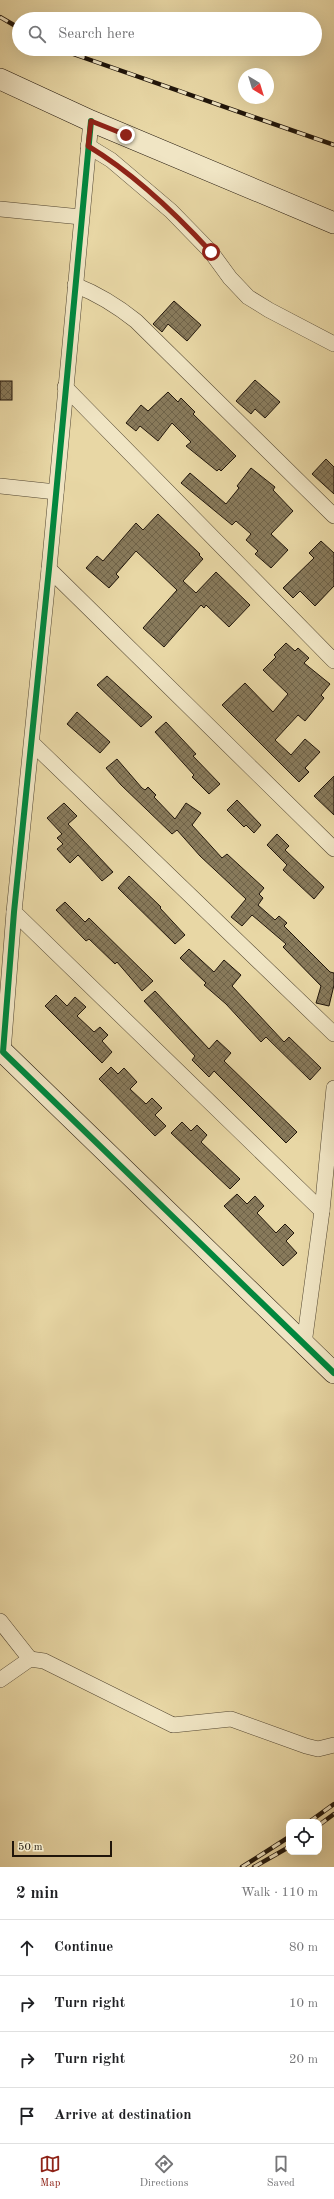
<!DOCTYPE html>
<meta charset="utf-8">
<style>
body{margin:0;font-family:"Old Standard TT",serif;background:#f6f6f6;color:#202124}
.controls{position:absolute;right:12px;bottom:12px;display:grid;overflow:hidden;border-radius:8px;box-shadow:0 4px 16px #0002}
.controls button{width:36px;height:36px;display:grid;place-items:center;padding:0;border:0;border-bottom:1px solid #e0e0e0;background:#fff;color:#202124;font:20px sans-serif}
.compass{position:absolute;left:238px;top:68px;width:36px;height:36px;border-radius:50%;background:#fff;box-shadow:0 4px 16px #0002;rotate:142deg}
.scale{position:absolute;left:12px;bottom:10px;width:100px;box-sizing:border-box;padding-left:4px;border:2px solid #20150a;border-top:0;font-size:11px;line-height:14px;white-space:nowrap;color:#20150a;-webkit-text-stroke:3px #f0e5c4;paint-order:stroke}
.stop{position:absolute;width:12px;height:12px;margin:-9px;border:3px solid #8f2418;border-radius:50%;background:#fff}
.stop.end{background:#8f2418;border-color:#fff;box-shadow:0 1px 4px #0008}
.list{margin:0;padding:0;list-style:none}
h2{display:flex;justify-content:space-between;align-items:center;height:52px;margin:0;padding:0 16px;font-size:17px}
h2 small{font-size:13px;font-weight:400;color:#757577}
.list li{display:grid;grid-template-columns:26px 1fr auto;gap:12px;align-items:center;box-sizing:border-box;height:56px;padding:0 16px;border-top:1px solid #e0e0e0}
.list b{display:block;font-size:15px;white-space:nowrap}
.list em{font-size:13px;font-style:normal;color:#757577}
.icon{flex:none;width:22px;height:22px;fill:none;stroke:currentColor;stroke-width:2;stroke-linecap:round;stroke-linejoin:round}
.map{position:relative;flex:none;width:334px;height:1867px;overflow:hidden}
.search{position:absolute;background:#fff;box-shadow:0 4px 16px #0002;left:12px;right:12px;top:12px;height:44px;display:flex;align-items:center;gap:10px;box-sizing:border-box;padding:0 14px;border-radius:22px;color:#757577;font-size:15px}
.sheet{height:276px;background:#fff}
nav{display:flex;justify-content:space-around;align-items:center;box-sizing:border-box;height:56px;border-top:1px solid #e0e0e0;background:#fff;font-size:11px;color:#757577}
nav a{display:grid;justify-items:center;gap:2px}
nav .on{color:#8f2418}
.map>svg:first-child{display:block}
</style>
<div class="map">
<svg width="334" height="1867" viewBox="0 0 334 1867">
<defs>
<pattern id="building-cross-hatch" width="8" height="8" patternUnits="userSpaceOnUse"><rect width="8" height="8" fill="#887a5b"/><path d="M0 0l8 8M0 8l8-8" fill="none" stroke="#6f6349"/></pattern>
</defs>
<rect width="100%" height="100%" fill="#e8d7a5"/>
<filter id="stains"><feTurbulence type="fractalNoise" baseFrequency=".005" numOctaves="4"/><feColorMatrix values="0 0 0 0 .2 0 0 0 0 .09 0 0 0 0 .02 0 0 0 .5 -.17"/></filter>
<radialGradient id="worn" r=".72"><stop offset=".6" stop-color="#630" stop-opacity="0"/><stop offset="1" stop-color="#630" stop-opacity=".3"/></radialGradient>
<g fill="url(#building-cross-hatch)" stroke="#20150a">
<path d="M174 301 201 325 187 341 168 324 162 332 153 324Z"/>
<path d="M255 380 280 402 265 418 255 409 251 414 236 401Z"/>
<rect x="0" y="381" width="12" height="19"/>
<path d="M168 392 178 402 181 398 195 412 193 414 236 456 221 471 219 469 217 471 186 446 191 442 172 423 158 441 140 426 136 431 126 423 141 405 148 411Z"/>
<path d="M326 459 334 467V494L312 474Z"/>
<path d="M251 468 275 487 273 490 293 511 271 534 288 550 271 568 255 554 258 551 246 540 251 534 236 521 232 525 181 483 190 473 226 504 239 488 237 486Z"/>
<path d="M158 514 200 554 199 555 203 559 183 581 196 593 216 572 250 605 229 627 206 605 204 608 201 605 164 647 143 628 177 590 136 551 116 574 119 577 109 588 86 568 97 556 103 561 136 523 143 530Z"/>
<path d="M321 541 334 553V586L315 606 300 591 293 598 283 588 314 558 309 553Z"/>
<path d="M286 643 295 651 298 648 309 658 304 663 330 684 321 695 324 698 305 721 298 715 275 740 291 755 305 739 320 752 305 768 309 772 299 782 222 705 245 683 273 712 288 694 263 670 276 657 274 655Z"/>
<path d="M107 676 152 717 141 727 97 685Z"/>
<path d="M77 712 110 742 100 753 67 724Z"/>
<path d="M166 722 196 754 193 756 220 784 209 794 192 777 194 775 155 732Z"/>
<path d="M117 759 142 788 145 790 148 787 156 795 154 797 175 819 186 803 201 813 192 825 222 858 227 854 264 888 259 894 263 898 258 905 275 920 279 916 287 923 284 926 330 972 334 973V985L329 1006 316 1003 321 986 283 947 286 944 252 915 242 926 231 917 246 899 200 856 177 830 172 834 121 785 106 768Z"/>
<path d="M334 776V815L314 796Z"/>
<path d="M237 800 261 825 254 833 246 825 244 827 227 810Z"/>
<path d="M64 803 77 816 68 824 113 872 102 881 78 855 70 863 57 849 63 844 57 838 62 834 47 818Z"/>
<path d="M277 834 289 846 285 850 324 887 314 899 283 870 287 865 267 845Z"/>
<path d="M129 876 161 907 160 908 185 935 175 944 118 888Z"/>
<path d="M65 902 85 922 89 918 153 981 142 991 117 962 115 964 89 939 86 941 56 910Z"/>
<path d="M189 949 214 972 224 960 241 975 232 986 284 1042 289 1037 321 1068 310 1080 266 1037 261 1042 226 1004 204 985 206 983 180 958Z"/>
<path d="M155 991 209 1049 217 1040 231 1053 224 1061 297 1132 286 1143 214 1071 209 1077 192 1060 195 1056 144 1001Z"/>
<path d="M56 995 67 1006 75 997 86 1007 77 1016 94 1032 100 1027 108 1035 102 1041 112 1052 102 1063 45 1006Z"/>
<path d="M111 1067 118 1074 124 1068 137 1082 130 1089 146 1104 152 1098 162 1108 155 1115 166 1126 155 1136 99 1079Z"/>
<path d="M182 1122 191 1131 197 1125 207 1135 201 1142 240 1179 230 1189 171 1133Z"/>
<path d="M237 1194 247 1204 255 1196 264 1206 257 1213 276 1233 285 1224 294 1233 286 1241 297 1253 283 1266 224 1206Z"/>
</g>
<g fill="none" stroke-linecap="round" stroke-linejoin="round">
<defs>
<g id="street">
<path d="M88 146 111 160 171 211 211 252 230 278 248 297 269 310 334 344"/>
<path d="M0 209 81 217"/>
<path d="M75 285C98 294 116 305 136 321L334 516"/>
<path d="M65 387 334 661"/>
<path d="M0 486 56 492"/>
<path d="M49 569 334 849"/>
<path d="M32 743 334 1034"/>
<path d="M14 912 322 1211"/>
<path d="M3 1052 14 912 49 569 91 121"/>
<path d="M304 1344 322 1211 334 1088"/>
<path d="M0 1621 30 1659"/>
<path d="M0 1680 30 1659 44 1661 173 1725 231 1719 306 1746 318 1749 334 1745"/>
</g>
<g id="secondary">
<path d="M0 79 91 121 334 223"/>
<path d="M0 1052H3L334 1373"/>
</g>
</defs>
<use href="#street" stroke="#524631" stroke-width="16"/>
<use href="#secondary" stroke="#20150a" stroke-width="22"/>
<use href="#street" stroke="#f0e5c4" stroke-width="15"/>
<use href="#secondary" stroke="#f0e5c4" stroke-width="21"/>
<defs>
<g id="rail">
<path d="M0 17 19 28"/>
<path d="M59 49 334 145"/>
<path d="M309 1822 334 1804"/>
<path d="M319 1825 334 1814"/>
<path d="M242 1867 289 1837"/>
<path d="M254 1867 289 1847"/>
</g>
</defs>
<use href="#rail" stroke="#20150a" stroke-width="4.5"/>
<use href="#rail" stroke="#f0e5c4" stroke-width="3" stroke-dasharray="9" stroke-linecap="butt"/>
<defs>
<path id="cycleway" d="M91 121 49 569 14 912 3 1052 334 1373"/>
</defs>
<use href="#cycleway" stroke="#f0e5c4" stroke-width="8"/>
<use href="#cycleway" stroke="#00873e" stroke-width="6"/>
</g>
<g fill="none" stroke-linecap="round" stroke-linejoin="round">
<path stroke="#8f2418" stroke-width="5" d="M126 135 91 121 88 146C133 173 176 214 211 252"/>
</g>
<rect width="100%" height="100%" filter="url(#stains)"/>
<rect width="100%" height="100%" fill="url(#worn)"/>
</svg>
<div class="controls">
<button><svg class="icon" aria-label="locate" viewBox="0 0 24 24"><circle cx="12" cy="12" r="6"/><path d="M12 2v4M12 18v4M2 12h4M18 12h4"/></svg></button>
</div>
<svg class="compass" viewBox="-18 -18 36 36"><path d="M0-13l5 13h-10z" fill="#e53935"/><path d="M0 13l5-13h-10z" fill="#757577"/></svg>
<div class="scale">50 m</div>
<div class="stop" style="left:211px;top:252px"></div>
<div class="stop end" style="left:126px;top:135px"></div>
<div class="search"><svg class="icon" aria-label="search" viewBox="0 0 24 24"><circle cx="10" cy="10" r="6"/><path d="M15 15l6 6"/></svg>Search here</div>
</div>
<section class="sheet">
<h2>2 min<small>Walk · 110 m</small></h2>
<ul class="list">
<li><svg class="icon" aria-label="ahead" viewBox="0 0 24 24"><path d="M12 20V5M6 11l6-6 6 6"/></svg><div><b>Continue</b></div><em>80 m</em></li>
<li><svg class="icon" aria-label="right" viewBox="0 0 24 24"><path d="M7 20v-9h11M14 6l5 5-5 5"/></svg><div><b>Turn right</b></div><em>10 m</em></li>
<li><svg class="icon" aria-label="right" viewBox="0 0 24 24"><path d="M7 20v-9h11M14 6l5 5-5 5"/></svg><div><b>Turn right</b></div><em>20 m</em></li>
<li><svg class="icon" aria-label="arrive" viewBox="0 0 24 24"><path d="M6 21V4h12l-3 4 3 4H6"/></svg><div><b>Arrive at destination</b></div></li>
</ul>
</section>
<nav>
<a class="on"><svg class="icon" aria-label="map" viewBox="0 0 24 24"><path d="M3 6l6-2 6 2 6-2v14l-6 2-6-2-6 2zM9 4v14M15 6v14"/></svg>Map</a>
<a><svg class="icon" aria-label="directions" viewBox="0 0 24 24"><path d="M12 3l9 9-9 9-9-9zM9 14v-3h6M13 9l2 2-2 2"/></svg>Directions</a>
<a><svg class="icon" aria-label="saved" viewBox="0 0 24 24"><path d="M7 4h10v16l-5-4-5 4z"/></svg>Saved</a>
</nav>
